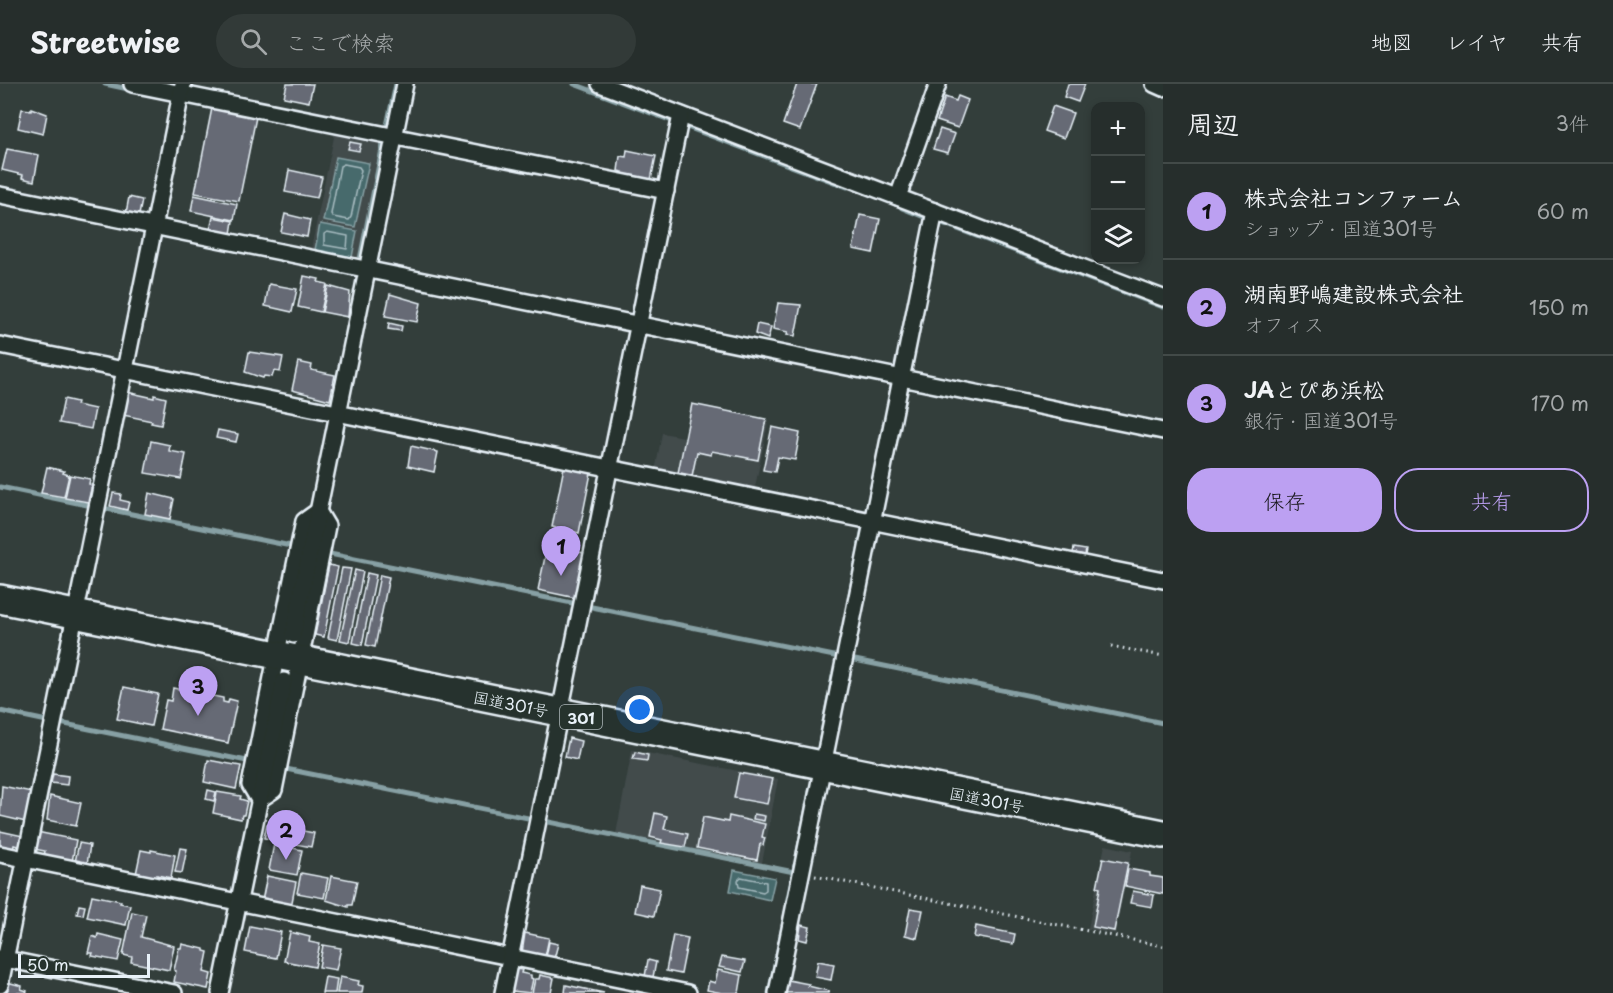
<!DOCTYPE html>
<html lang="ja">
<meta charset="utf-8">
<style>
body{margin:0;font-family:"Playpen Sans","Klee One",sans-serif;background:#323a38;color:#f1f3f6}
.controls{position:absolute;right:18px;top:18px;display:grid;overflow:hidden;border-radius:12px;box-shadow:0 3px 9px #0003}
.controls button{width:54px;height:54px;display:grid;place-items:center;padding:0;border:0;border-bottom:2px solid #424a48;background:#262e2c;color:#f1f3f6;font:30px sans-serif}
.scale{position:absolute;left:18px;bottom:15px;width:132px;box-sizing:border-box;padding-left:6px;border:3px solid #e8f1f8;border-top:0;font-size:16px;line-height:21px;white-space:nowrap;color:#e8f1f8;-webkit-text-stroke:4px #26332d;paint-order:stroke}
.you{position:absolute;left:640px;top:626px;width:21px;height:21px;margin:-15px;border:4px solid #fff;border-radius:50%;background:#1a73e8;box-shadow:0 0 0 9px #1a73e833}
.badge{display:grid;place-items:center;width:39px;height:39px;border-radius:50%;background:#bca0f2;color:#111;font-size:20px;font-weight:700}
.pin{position:absolute;translate:-50% -50px;filter:drop-shadow(0 2px 3px #0008)}
.pin::after{content:'';position:absolute;top:32px;width:21px;height:18px;background:inherit;clip-path:polygon(0 0,100% 0,50% 100%)}
.list{margin:0;padding:0;list-style:none}
h2{display:flex;justify-content:space-between;align-items:center;height:78px;margin:0;padding:0 24px;font-size:26px}
h2 small{font-size:20px;font-weight:400;color:#a4a8a9}
.list li{display:grid;grid-template-columns:39px 1fr auto;gap:18px;align-items:center;box-sizing:border-box;height:96px;padding:0 24px;border-top:2px solid #424a48}
.list b{display:block;font-size:22px;white-space:nowrap}
.list p{margin:0;font-size:20px;white-space:nowrap;color:#a4a8a9}
.list em{font-size:20px;font-style:normal;color:#a4a8a9}
.actions{display:flex;gap:12px;padding:18px 24px}
.actions a{flex:1;padding:14px 0;border:2px solid #bca0f2;border-radius:24px;text-align:center;font-size:21px;color:#bca0f2}
.actions .main{background:#bca0f2;color:#111}
.icon{flex:none;width:33px;height:33px;fill:none;stroke:currentColor;stroke-width:2;stroke-linecap:round;stroke-linejoin:round}
.map{position:relative;flex:none;width:1163px;height:909px;overflow:hidden}
header{display:flex;align-items:center;gap:36px;box-sizing:border-box;height:84px;padding:0 30px;background:#262e2c;border-bottom:2px solid #424a48}
header strong{font-size:28px}
nav{display:flex;gap:33px;margin-inline-start:auto;font-size:21px}
.search{width:420px;height:54px;background:#323a38;display:flex;align-items:center;gap:15px;box-sizing:border-box;padding:0 21px;border-radius:33px;color:#a4a8a9;font-size:22px}
main{display:flex}
aside{flex:1;background:#262e2c}
.map>svg:first-child{display:block}
</style>
<header>
<strong>Streetwise</strong>
<div class="search"><svg class="icon" aria-label="search" viewBox="0 0 24 24"><circle cx="10" cy="10" r="6"/><path d="M15 15l6 6"/></svg>ここで検索</div>
<nav><a>地図</a><a>レイヤ</a><a>共有</a></nav>
</header>
<main>
<div class="map">
<svg width="1163" height="909" viewBox="0 0 1163 909">
<rect width="100%" height="100%" fill="#333e3b"/>
<filter id="ink" filterUnits="userSpaceOnUse"><feTurbulence type="fractalNoise" baseFrequency=".0167" numOctaves="2"/><feDisplacementMap in="SourceGraphic" scale="12" xChannelSelector="R" yChannelSelector="G"/><feConvolveMatrix kernelMatrix="1 2 1 2 8 2 1 2 1" color-interpolation-filters="sRGB"/></filter>
<g filter="url(#ink)">
<g fill="#424b4c">
<path d="M335 48 383 58 358 180 310 170Z"/>
<path d="M691 319 769 335 754 408 655 388 662 349 684 353Z"/>
<path d="M632 666 778 695 762 779 616 750Z"/>
<path d="M1105 761 1132 767 1115 850 1088 845Z"/>
</g>
<g fill="#466a6c" stroke="#87a0a4" stroke-width="1.5">
<path d="M336 73 369 79 355 143 323 137Z"/>
<path d="M320 140 357 147 352 173 315 166Z"/>
<path d="M734 786 775 794 770 816 730 807Z"/>
</g>
<g fill="none" stroke-linecap="round" stroke-linejoin="round">
<g stroke="#a7bbc0" stroke-width="1.5">
<path d="M344 80 359 83 361 86 351 133 349 136 333 133 331 130 340 82Z"/>
<path d="M327 148 348 152 347 165 324 161V150Z"/>
<path d="M741 793 766 798V806L763 808 739 803 738 796Z"/>
</g>
<g stroke="#87a0a4" stroke-width="5">
<path d="M105 0 133 6"/>
<path d="M574 0 672 37"/>
<path d="M687 43 847 103"/>
<path d="M386 46 396 0"/>
<path d="M902 124 924 133"/>
<path d="M942 139 1163 223"/>
<path d="M359 180 384 55"/>
<path d="M0 403 92 422"/>
<path d="M102 424 291 462"/>
<path d="M330 470 577 520"/>
<path d="M850 510 863 444"/>
<path d="M587 522 839 573"/>
<path d="M850 575 1163 639"/>
<path d="M831 604 833 592"/>
<path d="M0 627 47 637"/>
<path d="M60 639 247 677"/>
<path d="M820 659 829 613"/>
<path d="M286 685 533 735"/>
<path d="M544 737 794 788"/>
<path d="M797 773 811 703"/>
<path d="M787 819 795 781"/>
<path d="M769 909 786 828"/>
</g>
</g>
<g fill="#666a74" stroke="#e8f1f8" stroke-width="1.5">
<path d="M287 0H313L309 18 284 13Z"/>
<path d="M797 0H817L800 46 783 40Z"/>
<path d="M1068 0H1085L1078 18 1064 13Z"/>
<path d="M958 12 968 16 958 44 937 37 945 13 956 17Z"/>
<path d="M1053 22 1073 29 1064 54 1044 47Z"/>
<path d="M31 24 47 30 43 50 18 44 22 25 31 26Z"/>
<path d="M212 24 256 33 239 117 195 109Z"/>
<path d="M940 45 955 50 948 69 933 65Z"/>
<path d="M350 58 361 60 359 67 348 65Z"/>
<path d="M7 65 39 71 34 97 22 94 23 91 2 86Z"/>
<path d="M627 66 656 72 651 96 622 91 623 88 618 87 620 72 626 73Z"/>
<path d="M289 86 322 93 317 114 285 108Z"/>
<path d="M194 111 237 120 234 136 191 127Z"/>
<path d="M129 113 142 116 139 131 126 129Z"/>
<path d="M285 130 310 136 307 153 281 148Z"/>
<path d="M860 131 880 135 873 169 853 165Z"/>
<path d="M213 133 233 137 231 150 210 146Z"/>
<path d="M304 192 319 195 318 198 327 200 321 228 298 223Z"/>
<path d="M269 200 297 205 292 228 265 222Z"/>
<path d="M328 202 350 208 348 233 322 228Z"/>
<path d="M390 210 421 219 417 238 385 232Z"/>
<path d="M778 219 801 221 795 252 787 251 788 248 773 245Z"/>
<path d="M389 239 402 242 401 247 388 245Z"/>
<path d="M757 240 771 243 768 255 755 250Z"/>
<path d="M249 268 283 273 280 288 274 287 272 293 264 292 263 294 245 288Z"/>
<path d="M298 278 312 281 311 286 335 291 330 316 292 306Z"/>
<path d="M127 308 154 314V311L166 314 161 341 151 339 152 337 123 331Z"/>
<path d="M64 315 77 318 76 321 95 325 91 345 59 339Z"/>
<path d="M692 320 766 335 758 376 712 367 711 371 697 368 692 392 678 389Z"/>
<path d="M772 343 800 349 795 376 778 373 775 388 763 386Z"/>
<path d="M218 346 238 350 236 358 216 354Z"/>
<path d="M151 357 170 361 169 367 186 370 181 395 145 389Z"/>
<path d="M411 362 438 368 434 388 408 382Z"/>
<path d="M47 383 64 387 63 389 69 391 64 413 41 409Z"/>
<path d="M564 383 591 389 579 449 552 443Z"/>
<path d="M70 391 90 395 89 400 92 401 88 418 65 414Z"/>
<path d="M113 409 121 410 120 416 129 418 127 426 110 422Z"/>
<path d="M149 409 174 415 170 435 145 430Z"/>
<path d="M1074 464 1086 466 1085 471 1073 469Z"/>
<path d="M567 466 585 469 576 514 538 506 545 473 565 477Z"/>
<path d="M329 481 338 483 324 553 315 551Z"/>
<path d="M342 484 351 485 337 556 328 554Z"/>
<path d="M355 486 363 488 349 558 340 556Z"/>
<path d="M367 489 376 491 362 561 353 559Z"/>
<path d="M380 491 389 493 375 563 366 561Z"/>
<path d="M124 603 158 610 151 642 117 635Z"/>
<path d="M173 604 223 614V618L228 619 229 615 237 617 228 659 160 645 166 616 171 617Z"/>
<path d="M569 654 581 657 577 676 565 673Z"/>
<path d="M635 668 648 671 647 677 633 675Z"/>
<path d="M208 676 241 682 236 705 204 698Z"/>
<path d="M739 689 773 695 767 720 734 714Z"/>
<path d="M53 690 68 692 67 701 51 699Z"/>
<path d="M2 702 32 708 26 738 0 732Z"/>
<path d="M208 706 216 708 214 717 206 715Z"/>
<path d="M217 708 241 712 240 715 247 717 244 731H242L241 735 213 729Z"/>
<path d="M50 712 81 719 76 742 47 736Z"/>
<path d="M655 729 667 732 664 745 688 750 685 763 661 759 662 756 650 753Z"/>
<path d="M754 730 765 732 764 737 753 735Z"/>
<path d="M729 732 765 740 762 753 765 754 763 761 760 760 757 776 697 764 703 733 728 738Z"/>
<path d="M267 740 314 749 311 763 264 754Z"/>
<path d="M0 747 23 752 21 763 14 761 13 766 0 763Z"/>
<path d="M37 748 76 756 72 778 44 772 45 767 34 765Z"/>
<path d="M79 759 90 761 87 780 75 778Z"/>
<path d="M274 760 302 766 297 791 269 786Z"/>
<path d="M180 764 187 765 182 789 175 788Z"/>
<path d="M141 766 151 768V766L175 771 171 794 157 791V794L136 790Z"/>
<path d="M1103 774 1128 779 1114 847 1093 843 1100 804 1097 803Z"/>
<path d="M1128 785 1150 789V792L1163 794V810L1125 802Z"/>
<path d="M301 789 328 794 324 814 297 809Z"/>
<path d="M267 792 296 798 291 823 262 817Z"/>
<path d="M331 792 357 797 352 821H348V823L326 816Z"/>
<path d="M640 801 660 805 654 832 635 828Z"/>
<path d="M1133 807 1154 811 1152 823 1130 819Z"/>
<path d="M92 811 121 817 120 819 130 821 126 841 87 833Z"/>
<path d="M79 821 85 822 83 831 77 830Z"/>
<path d="M910 824 923 826 917 854 905 851Z"/>
<path d="M132 828 146 831 141 853 174 862 169 886 131 878 132 873 123 871Z"/>
<path d="M801 841 810 843 807 857 799 855Z"/>
<path d="M250 842 281 848 276 874 245 868Z"/>
<path d="M976 842 1015 850 1013 860 974 853Z"/>
<path d="M290 848 310 853 309 858 320 860 315 883 284 877Z"/>
<path d="M525 849 549 854 545 873 522 869Z"/>
<path d="M98 850 123 856 118 877 92 872 93 869H88L92 852 97 854Z"/>
<path d="M673 851 688 854 681 890 666 887Z"/>
<path d="M549 858 558 860 554 875 546 873Z"/>
<path d="M182 860 204 865V867L208 868 204 888 211 890 208 905 174 898 176 887 174 886 179 864H181Z"/>
<path d="M323 861 341 864 336 886 319 883Z"/>
<path d="M722 873 745 877 742 888 719 883Z"/>
<path d="M648 876 656 878 653 893 645 892Z"/>
<path d="M818 877 834 880 831 896 815 893Z"/>
<path d="M516 885 522 886 521 889 531 891V894L533 895 530 909 512 907Z"/>
<path d="M718 886 742 891 739 909H722L707 906 709 897 715 899Z"/>
<path d="M540 891 554 894 551 909H532L535 895H539Z"/>
<path d="M325 893 337 895 335 909H322Z"/>
<path d="M340 893 359 897 358 901 363 902 362 909H337Z"/>
<path d="M788 896 809 900 808 902 829 907V909H785Z"/>
<path d="M7 898 22 902 21 905 27 907 26 909H5Z"/>
<path d="M566 901 604 909H565Z"/>
</g>
<g fill="none" stroke-linecap="round" stroke-linejoin="round">
<defs>
<g id="street">
<path d="M132 0 666 107"/>
<path d="M600 0 1163 214"/>
<path d="M1154 0 1163 4"/>
<path d="M0 111 1163 347"/>
<path d="M898 113 938 0"/>
<path d="M0 261 1163 496"/>
<path d="M318 427 327 442 274 706 259 716 250 701 304 437Z"/>
<path d="M293 551 405 0"/>
<path d="M0 770 688 909"/>
<path d="M0 874 174 909"/>
<path d="M0 901 183 0"/>
<path d="M220 909 284 597"/>
<path d="M503 909 681 31"/>
<path d="M777 909 935 127"/>
</g>
<path id="highway" d="M0 515 1163 750"/>
</defs>
<use href="#street" stroke="#e8f1f8" stroke-width="20"/>
<use href="#highway" stroke="#e8f1f8" stroke-width="32"/>
<g stroke="#e8f1f8" stroke-width="3" stroke-dasharray="1.5 4.5" stroke-linecap="butt">
<path d="M1111 562 1163 572"/>
<path d="M815 792 1163 862"/>
</g>
<use href="#street" stroke="#26332d" stroke-width="15"/>
<use href="#highway" stroke="#26332d" stroke-width="27"/>
</g>
</g>
<g text-anchor="middle" dominant-baseline="central" stroke-width="4.5" stroke-linejoin="round" paint-order="stroke">
<rect fill="#26332d" stroke="#aeb8bb" stroke-width="1.5" x="560" y="621" width="42" height="24" rx="4.5"/>
<g font-size="15" font-weight="bold" fill="#e8f1f8">
<text x="581" y="633">301</text>
</g>
<g font-size="16" fill="#e8f1f8" stroke="#26332d">
<text transform="translate(511 619) rotate(11)">国道301号</text>
<text transform="translate(987 715) rotate(11)">国道301号</text>
</g>
</g>
</svg>
<div class="controls">
<button>+</button>
<button>−</button>
<button><svg class="icon" aria-label="layers" viewBox="0 0 24 24"><path d="M12 4l9 5-9 5-9-5zM3 14l9 5 9-5"/></svg></button>
</div>
<div class="scale">50 m</div>
<div class="you"></div>
<div class="pin badge" style="left:561px;top:492px">1</div>
<div class="pin badge" style="left:286px;top:776px">2</div>
<div class="pin badge" style="left:198px;top:632px">3</div>
</div>
<aside>
<h2>周辺<small>3件</small></h2>
<ul class="list">
<li><span class="badge">1</span><div><b>株式会社コンファーム</b><p>ショップ · 国道301号</p></div><em>60 m</em></li>
<li><span class="badge">2</span><div><b>湖南野嶋建設株式会社</b><p>オフィス</p></div><em>150 m</em></li>
<li><span class="badge">3</span><div><b>JAとぴあ浜松</b><p>銀行 · 国道301号</p></div><em>170 m</em></li>
</ul>
<div class="actions"><a class="main">保存</a><a>共有</a></div>
</aside>
</main>
